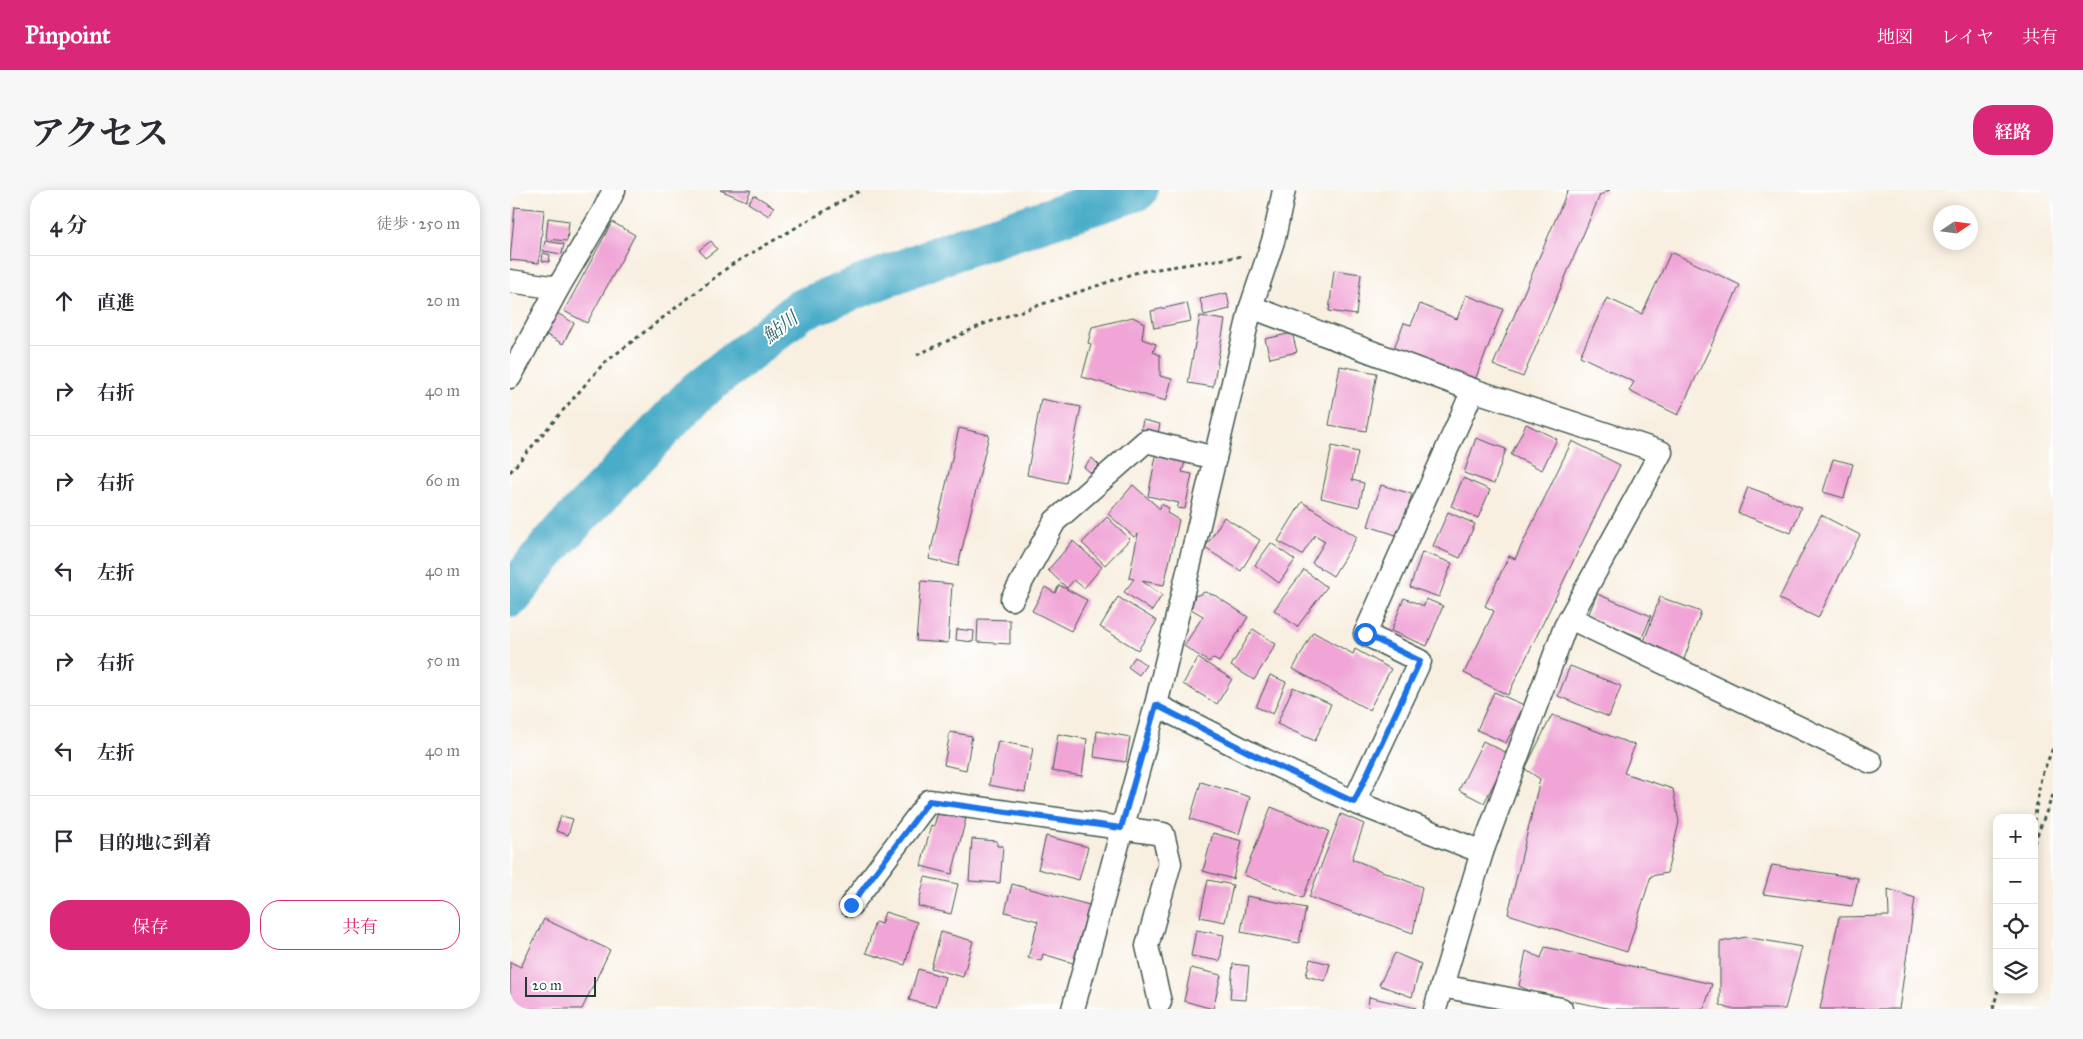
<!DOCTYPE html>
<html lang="ja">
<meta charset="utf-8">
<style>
body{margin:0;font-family:"IM FELL Great Primer","Noto Serif JP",serif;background:#f7f7f7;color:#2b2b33}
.controls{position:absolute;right:15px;bottom:15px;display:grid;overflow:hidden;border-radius:10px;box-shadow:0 2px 12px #0003}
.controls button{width:45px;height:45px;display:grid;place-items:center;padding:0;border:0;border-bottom:1px solid #e1e1e2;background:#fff;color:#2b2b33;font:25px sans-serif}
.compass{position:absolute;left:1423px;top:15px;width:45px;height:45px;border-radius:50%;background:#fff;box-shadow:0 2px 12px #0003;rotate:77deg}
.scale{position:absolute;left:15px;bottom:12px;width:71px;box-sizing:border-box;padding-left:5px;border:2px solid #1f3d34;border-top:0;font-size:14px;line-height:18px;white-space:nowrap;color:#1f3d34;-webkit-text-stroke:4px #fff;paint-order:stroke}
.stop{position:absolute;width:15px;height:15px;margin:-11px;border:4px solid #1a73e8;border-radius:50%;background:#fff}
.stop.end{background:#1a73e8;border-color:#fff;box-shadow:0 1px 5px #0008}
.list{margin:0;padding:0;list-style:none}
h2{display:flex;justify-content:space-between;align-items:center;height:65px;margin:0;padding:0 20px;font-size:21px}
h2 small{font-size:16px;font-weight:400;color:#7c7c81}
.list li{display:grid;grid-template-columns:32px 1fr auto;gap:15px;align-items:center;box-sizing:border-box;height:90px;padding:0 20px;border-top:1px solid #e1e1e2}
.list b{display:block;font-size:19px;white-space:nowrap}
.list em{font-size:16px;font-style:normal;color:#7c7c81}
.actions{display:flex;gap:10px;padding:15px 20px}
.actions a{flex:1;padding:11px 0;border:1px solid #db2777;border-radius:20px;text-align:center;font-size:18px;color:#db2777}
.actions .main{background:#db2777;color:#fff}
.icon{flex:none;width:28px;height:28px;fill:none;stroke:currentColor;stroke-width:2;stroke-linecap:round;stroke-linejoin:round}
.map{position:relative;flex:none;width:1543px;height:819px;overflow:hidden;border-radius:20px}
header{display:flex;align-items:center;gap:30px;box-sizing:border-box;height:70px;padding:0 25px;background:#db2777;color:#fff}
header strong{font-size:24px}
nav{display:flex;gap:28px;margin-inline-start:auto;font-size:18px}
.intro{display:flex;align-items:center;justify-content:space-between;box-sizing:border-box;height:120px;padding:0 30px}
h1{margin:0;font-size:35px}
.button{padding:12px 22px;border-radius:20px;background:#db2777;color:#fff;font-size:18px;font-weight:700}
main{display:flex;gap:30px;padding:0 30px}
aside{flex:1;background:#fff;border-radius:20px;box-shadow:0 2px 12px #0003}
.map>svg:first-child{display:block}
</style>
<header>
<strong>Pinpoint</strong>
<nav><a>地図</a><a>レイヤ</a><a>共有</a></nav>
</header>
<div class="intro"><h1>アクセス</h1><a class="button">経路</a></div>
<main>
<aside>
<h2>4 分<small>徒歩 · 250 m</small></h2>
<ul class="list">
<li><svg class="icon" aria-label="ahead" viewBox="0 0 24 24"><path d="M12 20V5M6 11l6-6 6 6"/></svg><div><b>直進</b></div><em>20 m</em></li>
<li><svg class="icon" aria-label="right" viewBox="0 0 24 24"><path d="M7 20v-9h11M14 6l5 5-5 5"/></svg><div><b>右折</b></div><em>40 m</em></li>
<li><svg class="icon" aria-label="right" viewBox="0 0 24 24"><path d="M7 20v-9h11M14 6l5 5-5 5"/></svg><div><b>右折</b></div><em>60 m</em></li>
<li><svg class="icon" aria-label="left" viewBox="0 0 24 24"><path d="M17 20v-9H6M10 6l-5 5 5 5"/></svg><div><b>左折</b></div><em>40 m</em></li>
<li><svg class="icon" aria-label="right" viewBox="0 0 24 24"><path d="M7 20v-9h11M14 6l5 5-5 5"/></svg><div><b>右折</b></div><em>50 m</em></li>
<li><svg class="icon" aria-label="left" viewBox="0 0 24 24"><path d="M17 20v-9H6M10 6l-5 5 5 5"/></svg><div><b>左折</b></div><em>40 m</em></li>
<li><svg class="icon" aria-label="arrive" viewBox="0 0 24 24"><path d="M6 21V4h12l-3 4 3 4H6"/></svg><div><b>目的地に到着</b></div></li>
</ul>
<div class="actions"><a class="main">保存</a><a>共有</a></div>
</aside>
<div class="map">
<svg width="1543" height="819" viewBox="0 0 1543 819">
<rect width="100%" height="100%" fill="#fff"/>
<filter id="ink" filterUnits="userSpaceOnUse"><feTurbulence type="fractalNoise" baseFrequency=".02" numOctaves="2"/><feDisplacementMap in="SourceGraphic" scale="10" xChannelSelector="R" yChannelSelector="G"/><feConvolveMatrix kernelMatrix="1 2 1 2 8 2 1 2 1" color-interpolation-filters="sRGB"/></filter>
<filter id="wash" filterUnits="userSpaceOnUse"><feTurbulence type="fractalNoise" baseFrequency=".0096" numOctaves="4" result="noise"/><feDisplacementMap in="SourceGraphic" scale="20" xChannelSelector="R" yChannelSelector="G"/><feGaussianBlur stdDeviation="1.12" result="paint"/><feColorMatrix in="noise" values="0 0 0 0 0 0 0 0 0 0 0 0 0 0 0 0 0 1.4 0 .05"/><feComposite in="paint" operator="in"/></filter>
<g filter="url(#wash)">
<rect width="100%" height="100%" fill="#f8efe0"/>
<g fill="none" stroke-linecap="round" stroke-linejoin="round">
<path stroke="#49acc8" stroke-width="42" d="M0 407 41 355 187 202 290 120 447 59 627 0"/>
</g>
<g id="blocks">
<g fill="#f0a5d6">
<path d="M210 0H241L236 11Z"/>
<path d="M1058 0H1100L1090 5 1013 187 983 175Z"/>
<path d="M244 5 264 17 259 26 238 13Z"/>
<path d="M5 17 34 20 29 73 0 70Z"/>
<path d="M38 28 59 31 57 51 36 49Z"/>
<path d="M102 32 125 45 77 133 54 121Z"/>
<path d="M35 51 54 54 52 64 33 61Z"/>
<path d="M201 51 207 59 195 68 189 60Z"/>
<path d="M1161 62 1230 95 1168 225 1119 201 1124 192 1070 166 1097 108 1132 124Z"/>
<path d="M33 63 40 65 39 72 32 71Z"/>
<path d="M824 80 851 84 846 125 819 121Z"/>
<path d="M717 103 720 119 694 125 690 109Z"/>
<path d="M956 105 993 119 963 195 882 163 894 133 901 135 910 114 947 129Z"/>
<path d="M677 113 681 131 644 138 641 121Z"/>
<path d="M47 123 64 133 53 154 35 144Z"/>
<path d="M690 126 715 130 703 197 678 193Z"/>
<path d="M623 127 634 133 632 149 646 154 643 162 650 165V186L662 189 656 211 572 187 581 154 578 153 582 137Z"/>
<path d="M782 143 787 162 760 168 755 149Z"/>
<path d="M830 176 867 183 856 241 819 235Z"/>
<path d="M531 209 571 217 556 293 517 285Z"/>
<path d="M633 230 650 234 648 243 631 239Z"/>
<path d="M1016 234 1047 249 1032 280 1001 265Z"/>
<path d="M449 238 479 245 448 376 419 369Z"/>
<path d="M966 248 996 259 984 294 954 283Z"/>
<path d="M1062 251 1110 275 998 505 954 483 984 421 975 416 999 366 1005 369Z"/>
<path d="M822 256 848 262 842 290 854 293 849 317 811 308Z"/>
<path d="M646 266 675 272 672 282 682 284 675 319 667 318 669 313 638 306Z"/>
<path d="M582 268 589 275 581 283 574 277Z"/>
<path d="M1323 269 1343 274 1334 308 1313 302Z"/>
<path d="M953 288 980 300 968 328 941 316Z"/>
<path d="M623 295 650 319 651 314 659 318 657 323 669 330 654 395 632 391 652 405 642 421 614 402 624 389 619 388 628 344 624 347 598 324Z"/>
<path d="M871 295 902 304 889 346 858 336Z"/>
<path d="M1238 297 1291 317 1281 343 1228 323Z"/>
<path d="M792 312 847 347 823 386 802 373 815 351 805 345 792 365 768 351Z"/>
<path d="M938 322 965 334 950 368 923 356Z"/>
<path d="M1311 325 1350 345 1308 428 1269 409Z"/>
<path d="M597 327 620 349 595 375 572 353Z"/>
<path d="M714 327 750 350 731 381 695 358Z"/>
<path d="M563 351 592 377 574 398 564 390 557 398 538 380Z"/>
<path d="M761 353 785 370 769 393 745 375Z"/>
<path d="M912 362 942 373 929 407 900 397Z"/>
<path d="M794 380 817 397 787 437 764 420Z"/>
<path d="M411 391 442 394 438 453 406 451Z"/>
<path d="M549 395 577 410 561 441 522 421 535 397 545 403Z"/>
<path d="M695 402 706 406 738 427 709 472 702 468 699 472 674 456 693 426 681 419 685 406Z"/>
<path d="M1087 404 1141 426 1132 448 1078 426Z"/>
<path d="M608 407 647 431 628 460 590 437Z"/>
<path d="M1150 407 1191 422 1173 472 1132 457Z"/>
<path d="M894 408 914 416 916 409 933 416 917 456 881 441Z"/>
<path d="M468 429 500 430V454L467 452Z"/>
<path d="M447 439 464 441 463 452 446 450Z"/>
<path d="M743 439 766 454 744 490 721 476Z"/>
<path d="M803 442 843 464 845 459 881 479 859 520 783 479Z"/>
<path d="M625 467 636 475 629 485 618 477Z"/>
<path d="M688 468 722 489 707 514 673 494Z"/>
<path d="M1060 476 1111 496 1099 527 1048 506Z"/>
<path d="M760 485 776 492 763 524 746 517Z"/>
<path d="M783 497 821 514 805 551 767 534Z"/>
<path d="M984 502 1014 515 996 553 967 540Z"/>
<path d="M1042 525 1125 555 1114 583 1163 599 1169 632 1157 683 1141 686 1117 762 998 724 1030 589 1015 579Z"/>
<path d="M587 541 620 547 616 572 584 567Z"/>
<path d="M440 542 462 546 456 580 434 575Z"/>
<path d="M548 544 577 549 572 586 542 581Z"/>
<path d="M488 551 523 558 515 602 479 595Z"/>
<path d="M973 551 999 564 974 613 949 600Z"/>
<path d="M691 592 740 607 729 644 680 629Z"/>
<path d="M761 617 819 641 793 708 734 685Z"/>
<path d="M458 620 442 684 411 676 421 635 424 636 428 622Z"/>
<path d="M831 624 854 634 842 669 912 697 903 743 799 707Z"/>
<path d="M51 626 63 629 58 645 46 641Z"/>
<path d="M703 643 732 651 723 689 693 681Z"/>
<path d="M536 646 578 657 569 690 528 679Z"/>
<path d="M462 649 487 651V656H493L490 693 459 691Z"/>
<path d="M1262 675 1348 688 1342 716 1253 704Z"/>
<path d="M415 687 448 694 441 724 408 716Z"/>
<path d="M698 690 723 695 715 732 690 727Z"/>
<path d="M502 694 579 715 563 773 533 764 531 771 518 768 528 731 495 722Z"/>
<path d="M1378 699 1405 708 1389 819H1310L1329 727 1379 726Z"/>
<path d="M737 706 796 718 789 753 731 742Z"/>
<path d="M375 722 407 732 395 775 356 763 365 732 371 734Z"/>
<path d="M34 729 100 760 72 819H0V772L11 777Z"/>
<path d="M686 740 714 745 710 771 681 766Z"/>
<path d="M431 742 463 751 453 787 421 778Z"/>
<path d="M1236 747 1292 757 1275 819H1220L1210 815V752Z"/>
<path d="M1035 757 1202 794 1194 819H1102L1030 805 1009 796 1016 761 1031 768Z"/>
<path d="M885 763 911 774 902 807 869 795Z"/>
<path d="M800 769 820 774 815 791 796 786Z"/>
<path d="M723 774 739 776 736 810 720 809Z"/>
<path d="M681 778 711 785 703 819 674 811Z"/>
<path d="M408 779 435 787 426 817 399 810Z"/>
<path d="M859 807 906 818V819H858Z"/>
</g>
</g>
</g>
<g filter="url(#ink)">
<use href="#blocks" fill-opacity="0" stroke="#40584e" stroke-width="1"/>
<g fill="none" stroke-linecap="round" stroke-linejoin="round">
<defs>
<g id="street">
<path d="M0 91 48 98"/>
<path d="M741 117 963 200 1151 262 1055 437 972 662 925 819"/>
<path d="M0 187 48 98 93 22 104 0"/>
<path d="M502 409 545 331 636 251 705 268"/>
<path d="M1060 428 1361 572"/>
<path d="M646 515 744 565 844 612 972 662"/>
<path d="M844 612 910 471 855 444 963 200"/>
<path d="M341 715 419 611 653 644 660 673 637 756 650 812"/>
<path d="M932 796 1051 819"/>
<path d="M563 819 646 515 741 117 764 48 774 0"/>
</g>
</defs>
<use href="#street" stroke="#40584e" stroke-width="25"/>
<g stroke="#40584e" stroke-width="3" stroke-dasharray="4 4" stroke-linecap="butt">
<path d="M407 165 476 133 628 82 733 66"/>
<path d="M0 282 93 174 221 75 351 0"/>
<path d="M1524 632 1531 587 1543 558"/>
<path d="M1524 653 1543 605"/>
<path d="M1483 819 1488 800"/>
</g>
<use href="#street" stroke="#fff" stroke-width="22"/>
</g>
</g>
<g fill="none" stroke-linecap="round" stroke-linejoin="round" filter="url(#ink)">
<path stroke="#1a73e8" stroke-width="6" d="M341 715 419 611 611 638 646 515 744 565 844 612 910 471 855 444"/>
</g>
<g text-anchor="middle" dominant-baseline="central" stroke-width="4" stroke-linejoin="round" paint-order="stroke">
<g font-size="19" font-style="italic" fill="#2e6468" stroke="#fff">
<text transform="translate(270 137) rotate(-37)">鮎川</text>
</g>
</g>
</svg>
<div class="controls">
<button>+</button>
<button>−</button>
<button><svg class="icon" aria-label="locate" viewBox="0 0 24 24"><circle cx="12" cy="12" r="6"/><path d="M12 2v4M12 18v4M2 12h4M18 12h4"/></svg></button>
<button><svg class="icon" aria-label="layers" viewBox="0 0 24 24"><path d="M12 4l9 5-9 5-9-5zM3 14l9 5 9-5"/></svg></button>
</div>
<svg class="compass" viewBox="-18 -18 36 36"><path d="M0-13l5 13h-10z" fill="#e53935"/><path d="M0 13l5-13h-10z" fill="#7c7c81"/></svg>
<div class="scale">20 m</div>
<div class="stop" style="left:855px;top:444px"></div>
<div class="stop end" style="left:341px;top:715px"></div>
</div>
</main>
